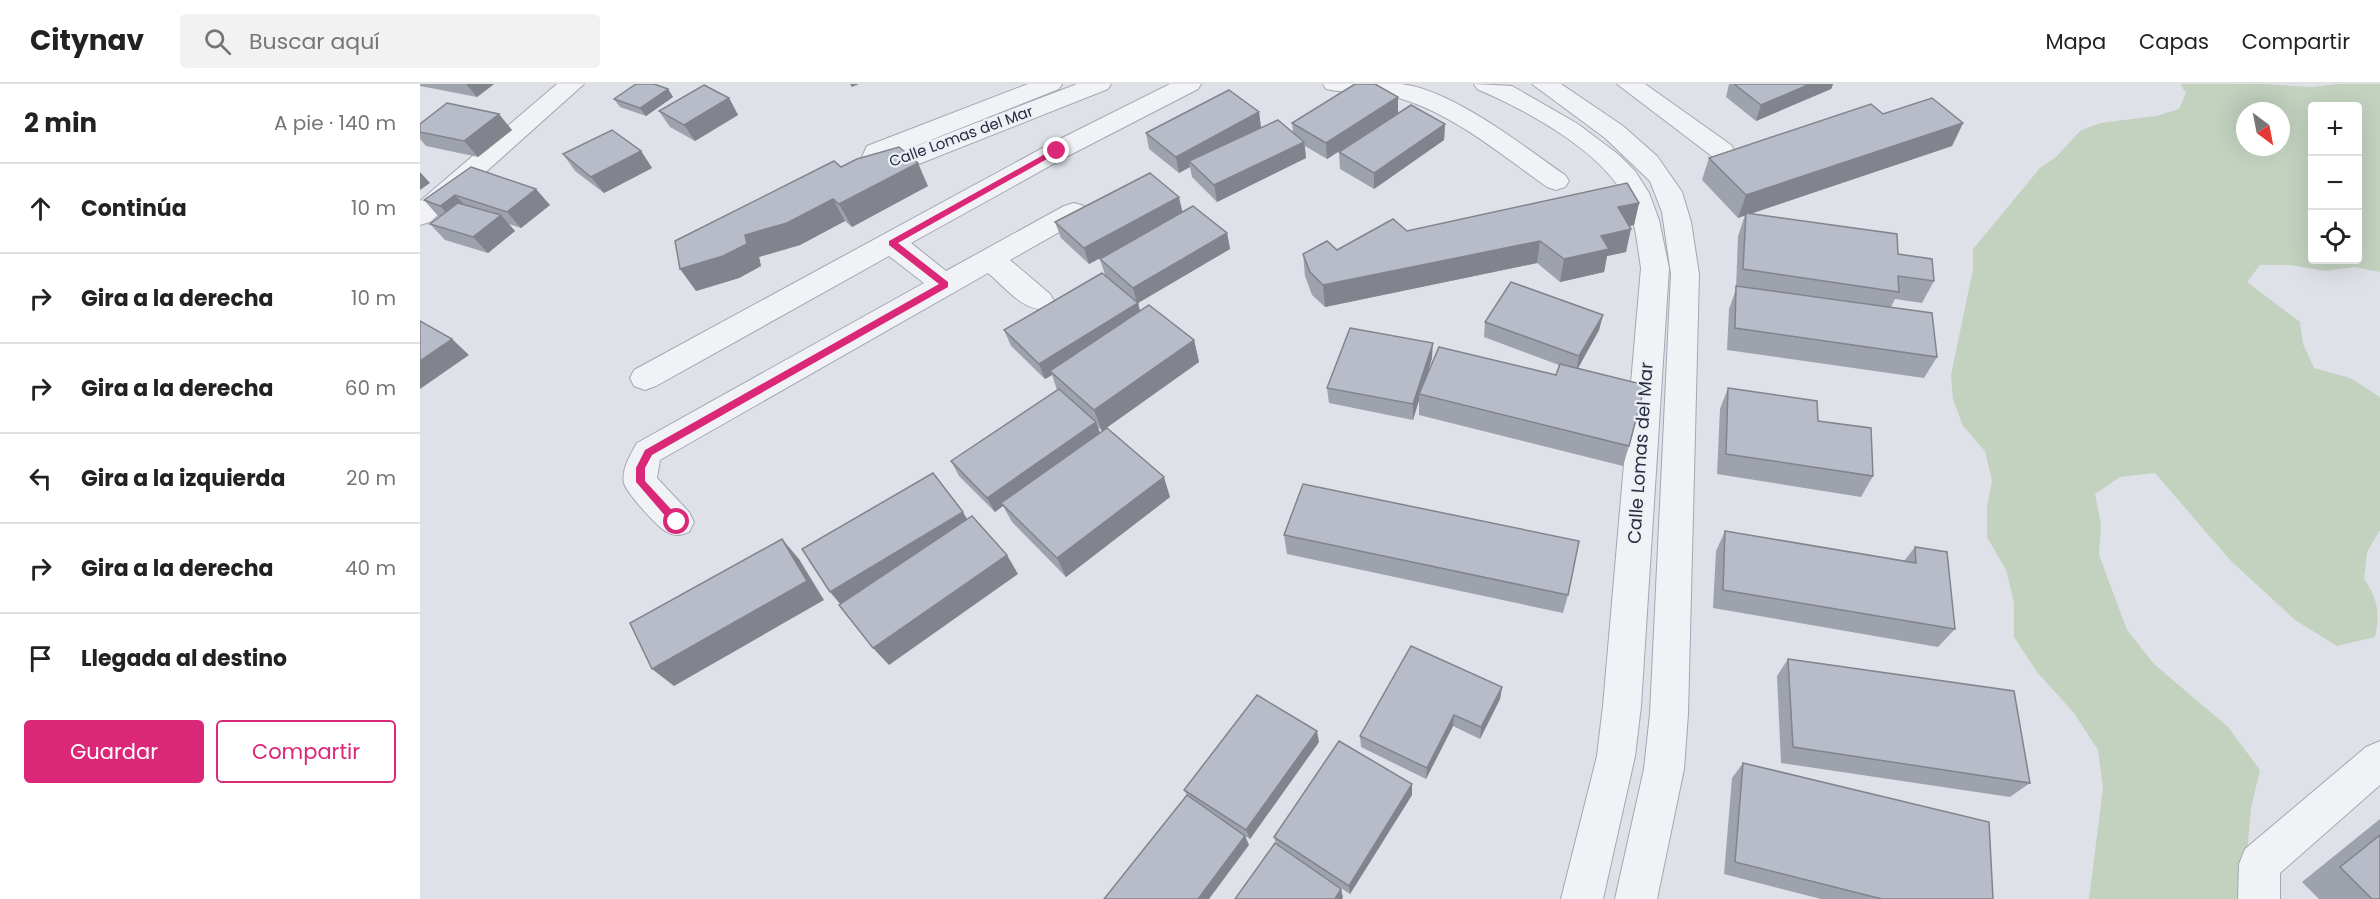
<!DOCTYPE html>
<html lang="es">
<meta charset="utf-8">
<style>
body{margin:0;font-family:Poppins,sans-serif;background:#f2f2f2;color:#222}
.controls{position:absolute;right:18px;top:18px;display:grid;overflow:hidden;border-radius:6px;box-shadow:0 6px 24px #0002}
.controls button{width:54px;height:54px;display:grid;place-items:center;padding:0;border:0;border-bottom:2px solid #e0e0e0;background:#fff;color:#222;font:30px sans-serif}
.compass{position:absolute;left:1816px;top:18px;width:54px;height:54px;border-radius:50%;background:#fff;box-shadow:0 6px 24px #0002;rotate:148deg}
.stop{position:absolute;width:18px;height:18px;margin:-14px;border:4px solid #db2777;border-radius:50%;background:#fff}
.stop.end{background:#db2777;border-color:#fff;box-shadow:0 2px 6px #0008}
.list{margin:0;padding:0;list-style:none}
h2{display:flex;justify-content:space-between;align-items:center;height:78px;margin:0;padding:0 24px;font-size:26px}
h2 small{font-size:20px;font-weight:400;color:#767676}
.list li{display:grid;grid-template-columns:39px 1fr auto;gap:18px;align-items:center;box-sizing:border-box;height:90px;padding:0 24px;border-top:2px solid #e0e0e0}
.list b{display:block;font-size:22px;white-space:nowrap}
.list em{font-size:20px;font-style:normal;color:#767676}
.actions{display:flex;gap:12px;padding:18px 24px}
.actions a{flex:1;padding:14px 0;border:2px solid #db2777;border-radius:6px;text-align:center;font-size:21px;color:#db2777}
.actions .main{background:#db2777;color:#fff}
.icon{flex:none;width:33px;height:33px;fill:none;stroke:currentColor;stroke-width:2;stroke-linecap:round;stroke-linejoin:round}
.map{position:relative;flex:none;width:1960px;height:815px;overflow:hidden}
header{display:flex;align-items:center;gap:36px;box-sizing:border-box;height:84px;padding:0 30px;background:#fff;border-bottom:2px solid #e0e0e0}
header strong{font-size:28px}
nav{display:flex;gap:33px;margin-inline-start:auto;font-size:21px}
.search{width:420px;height:54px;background:#f2f2f2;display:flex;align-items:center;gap:15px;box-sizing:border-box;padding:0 21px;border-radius:6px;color:#767676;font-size:22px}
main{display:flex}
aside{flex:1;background:#fff}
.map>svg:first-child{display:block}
</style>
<header>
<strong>Citynav</strong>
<div class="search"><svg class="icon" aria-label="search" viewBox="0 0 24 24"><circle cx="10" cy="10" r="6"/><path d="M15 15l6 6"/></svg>Buscar aquí</div>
<nav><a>Mapa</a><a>Capas</a><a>Compartir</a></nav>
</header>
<main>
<aside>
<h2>2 min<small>A pie · 140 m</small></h2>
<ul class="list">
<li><svg class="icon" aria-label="ahead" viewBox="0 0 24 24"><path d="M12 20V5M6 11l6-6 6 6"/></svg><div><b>Continúa</b></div><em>10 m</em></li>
<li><svg class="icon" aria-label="right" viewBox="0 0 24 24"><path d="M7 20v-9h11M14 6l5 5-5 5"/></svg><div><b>Gira a la derecha</b></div><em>10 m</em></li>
<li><svg class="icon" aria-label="right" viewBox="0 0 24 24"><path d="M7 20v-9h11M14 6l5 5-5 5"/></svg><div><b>Gira a la derecha</b></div><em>60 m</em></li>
<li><svg class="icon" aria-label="left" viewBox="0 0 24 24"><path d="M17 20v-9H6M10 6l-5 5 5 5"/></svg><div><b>Gira a la izquierda</b></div><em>20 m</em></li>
<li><svg class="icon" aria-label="right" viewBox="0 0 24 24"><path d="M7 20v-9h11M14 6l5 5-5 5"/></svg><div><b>Gira a la derecha</b></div><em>40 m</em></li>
<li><svg class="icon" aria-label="arrive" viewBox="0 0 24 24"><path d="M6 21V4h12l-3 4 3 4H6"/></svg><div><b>Llegada al destino</b></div></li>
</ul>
<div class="actions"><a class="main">Guardar</a><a>Compartir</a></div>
</aside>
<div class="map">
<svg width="1960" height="815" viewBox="0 0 1960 815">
<rect width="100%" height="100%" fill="#dee1e8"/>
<path fill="#c2d2bf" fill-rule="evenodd" d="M1760 0H1842L1893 3 1916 0H1960V188L1934 183 1905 187 1870 181H1840L1827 198 1880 238 1883 260 1894 284 1930 294 1960 313V446L1947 468 1944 495C1958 514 1960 530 1955 553L1917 562 1875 536 1811 477 1735 389 1700 393 1675 410 1681 440 1679 471 1707 546 1734 580 1808 643 1840 686 1831 724 1823 815H1669L1683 704 1678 666 1654 629 1617 588 1594 553V518L1586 486 1567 453V423L1572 397 1565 367 1543 342 1533 315 1531 291 1553 185V165L1620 84 1636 73 1661 46 1681 39 1736 32 1759 25 1766 9ZM1892 22H1938V176H1892ZM1825 27H1861V63H1825Z"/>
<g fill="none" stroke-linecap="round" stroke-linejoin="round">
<defs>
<g id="minor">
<path d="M137 0H164L10 138 0 141V117Z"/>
<path d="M608 0H642L639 5 468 73 657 0H691L688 5 481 87C467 91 449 91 440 77L447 62Z"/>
<path d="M750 0H781L778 5 646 73 491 159 526 187 644 122 654 119 664 122 667 128 664 134 590 176 630 210 634 217 630 224C606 231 586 204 568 189L240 376 237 394 269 428 274 438 269 448C261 451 255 453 247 448 238 444 206 408 204 399 201 385 211 370 217 359L504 199 469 172 236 302 225 306 214 302 210 294 214 286 628 61Z"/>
<path d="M903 0C928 0 956 0 981 0 1033 6 1103 62 1145 91L1149 97 1145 103 1136 106 1127 103C1079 69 1029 26 971 12 950 7 928 10 906 5Z"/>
<path d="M1054 0 1092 2 1158 40 1199 71 1215 87 1229 109 1239 136 1249 184 1221 622 1215 672 1183 815H1141L1177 672 1183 622 1221 184C1217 159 1215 130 1202 108 1176 64 1104 25 1057 5Z"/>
<path d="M1112 0H1141L1203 42 1237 72 1262 108 1271 138 1279 190 1268 630 1264 685 1237 815H1195L1224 685 1230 630 1251 190 1242 128 1230 97 1185 54Z"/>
<path d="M1197 0H1225L1311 61 1315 67 1311 73 1302 75 1293 73Z"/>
<path d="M1960 657V701L1860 789V815H1818L1819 780 1825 765 1946 663Z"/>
</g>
</defs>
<use href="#minor" stroke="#a3a7b2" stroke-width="2"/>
<use href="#minor" fill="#f1f2f6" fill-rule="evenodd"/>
</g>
<g fill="#9ea2ac">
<path d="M0 0H74L57 13 0 2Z"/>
<path d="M1309 0H1413L1411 5 1336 37 1306 13Z"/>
<path d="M248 5 253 13 226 32 200 23 194 15Z"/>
<path d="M978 13V29L1025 40 1024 56 954 105 920 85 919 68 955 44 907 75 885 62 886 74 797 118 772 93 770 83 759 89 729 65 726 49 839 28 841 44 873 48 872 39Z"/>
<path d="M309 14 318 31 275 57 250 43 239 27Z"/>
<path d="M1463 30 1543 39 1532 62 1330 130 1478 170 1514 197 1502 219 1475 215 1471 223 1517 273 1504 294 1307 266 1309 225 1316 205 1318 152 1325 131 1318 134 1282 96 1289 74Z"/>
<path d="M0 40 92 46 58 73 6 62 0 55Z"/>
<path d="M221 67 232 84 184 109 155 87 143 70Z"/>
<path d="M51 83 130 121 101 144 89 140 95 147 68 169 25 156 10 140 19 133 4 116Z"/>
<path d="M421 83 508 102 432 143 425 137 380 161 339 173 341 182 319 194 276 207Z"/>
<path d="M1219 119 1214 141 1209 142 1206 168 1187 172 1184 188 1140 198 1117 179 905 223 892 211 885 192 883 170 917 166 987 147Z"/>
<path d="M762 128 807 149 810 165 718 219 720 227 774 256 779 278 682 347 678 343 680 349 750 413 646 493 592 438 583 422 575 428 539 392 531 377 637 306 632 291 625 295 591 262 584 246 685 191 680 175 704 161 669 180 641 154 635 138Z"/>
<path d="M1183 231 1179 246 1158 284 1209 362 1203 382 999 331V316L993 336 909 319 907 304 1012 274 1007 291H1136L1139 281 1064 253 1065 238Z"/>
<path d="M1308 304 1398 337 1453 392 1441 413 1297 390 1300 325Z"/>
<path d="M1305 447 1484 477 1495 463 1535 545 1518 563 1293 524 1296 467Z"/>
<path d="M864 451 1148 511 1143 529 867 470Z"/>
<path d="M1368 575 1610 699 1590 713 1361 679 1357 592Z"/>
<path d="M1082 603 1080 615 1060 655 1033 642 1006 695 941 663 940 652Z"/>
<path d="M899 658 830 755 825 752 829 761 767 711 764 706Z"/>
<path d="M1323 679 1573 815H1401L1304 790 1312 694Z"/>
<path d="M992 711 930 810 901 791 921 805 923 814 856 760 854 753Z"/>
<path d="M1960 735V815H1899L1882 798Z"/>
</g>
<g fill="#81848c">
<path d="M46 0H74L57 13Z"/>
<path d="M430 0H439L432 3Z"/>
<path d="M1390 0H1413L1411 5 1336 37 1341 21Z"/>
<path d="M248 5 253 13 226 32 220 24Z"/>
<path d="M978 13V29L907 75 906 59Z"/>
<path d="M309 14 318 31 275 57 264 41Z"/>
<path d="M839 28 841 44 769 77 770 83 759 89 756 73Z"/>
<path d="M79 30 92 46 58 73 44 57Z"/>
<path d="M1543 39 1532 62 1318 134 1326 111Z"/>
<path d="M1025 40 1024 56 954 105V89Z"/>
<path d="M884 58 886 74 797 118 794 101Z"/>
<path d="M221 67 232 84 184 109 171 93Z"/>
<path d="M498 79 508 102 432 143 419 120Z"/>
<path d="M0 88 10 99 0 106Z"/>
<path d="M116 105 130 121 101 144 87 128Z"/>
<path d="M35 111 50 127 35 138 20 122Z"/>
<path d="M759 113 763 130 669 180 664 164Z"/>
<path d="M413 115 425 137 380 161 339 173 341 182 319 194 276 207 260 185 325 151Z"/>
<path d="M1219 119 1214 141 1193 146 1198 123Z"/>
<path d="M81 131 95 147 68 169 53 153Z"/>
<path d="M1211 145 1206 168 1187 172 1184 188 1140 198 1144 175 1181 152Z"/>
<path d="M807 149 810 165 718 219 722 235 630 287 632 291 625 295 619 280 717 219 713 204Z"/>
<path d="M1120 157 1117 179 905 223 903 201Z"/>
<path d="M1183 231 1179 246 1156 288 1159 272Z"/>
<path d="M32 255 49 271 0 305V277Z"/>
<path d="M774 256 779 278 682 347 674 326Z"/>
<path d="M1013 259 1012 274 1001 310H999V316L993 336V320Z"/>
<path d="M676 338 681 352 581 419 583 422 575 428 567 414Z"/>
<path d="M744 393 750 413 646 493 637 474Z"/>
<path d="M543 428 551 442 421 521 410 508Z"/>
<path d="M362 455 379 475 404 516 254 602 232 585Z"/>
<path d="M587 471 598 490 469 581 453 564Z"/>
<path d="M1082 603 1080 615 1060 655 1061 643Z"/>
<path d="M1034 631 1033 642 1006 695 1007 684Z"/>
<path d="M897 647 899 658 830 755 826 746Z"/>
<path d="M992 700V711L930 810 929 802Z"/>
<path d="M825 752 829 761 789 815H778Z"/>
<path d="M921 805 923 814 922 815H915Z"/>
</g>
<g fill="#b8bcc8" stroke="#81848c" stroke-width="1.5">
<path d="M216 0H234L248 5 220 24 194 15Z"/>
<path d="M935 0H955L978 13 906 59 872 39Z"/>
<path d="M1314 0H1390L1341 21Z"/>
<path d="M284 1 309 14 264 41 239 27Z"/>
<path d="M809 6 839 28 756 73 726 49Z"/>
<path d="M1512 14 1543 39 1326 111 1289 74 1451 20 1463 30Z"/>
<path d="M27 19 79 30 44 57 0 48V40Z"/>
<path d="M991 21 1025 40 954 89 919 68Z"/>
<path d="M858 36 884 58 794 101 769 77Z"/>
<path d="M192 46 221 67 171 93 143 70Z"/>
<path d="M479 63 498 79 419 120 413 115 367 139 325 151 327 160 303 172 260 185 255 157 414 77 421 83 437 75Z"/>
<path d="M51 83 116 105 87 128 35 111 20 122 4 116Z"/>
<path d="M730 89 759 113 664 164 635 138Z"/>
<path d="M1207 99 1219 119 1198 123 1211 145 1181 152 1189 165 1144 175 1120 157 903 201 890 188 883 170 907 157 917 166 973 135 987 147Z"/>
<path d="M38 119 81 131 53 153 10 140Z"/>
<path d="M773 122 807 149 713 204 680 175Z"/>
<path d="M1326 129 1477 150 1478 170 1512 175 1514 197 1478 192 1479 208 1323 185Z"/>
<path d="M682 189 718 219 619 280 584 246Z"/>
<path d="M1091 198 1183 231 1159 272 1065 238Z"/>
<path d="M1316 202 1512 229 1517 273 1315 244Z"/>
<path d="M729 221 774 256 674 326 630 287Z"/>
<path d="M0 237 32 255 0 277Z"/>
<path d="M930 244 1013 259 993 320 907 304Z"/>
<path d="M1019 263 1136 291 1140 280 1225 301 1209 362 999 310Z"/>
<path d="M1308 304 1397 317 1398 337 1451 344 1453 392 1306 370Z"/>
<path d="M639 305 676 338 567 414 531 377Z"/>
<path d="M687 344 744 393 637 474 581 419Z"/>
<path d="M513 389 543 428 410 508 382 465Z"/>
<path d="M883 400 1159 457 1148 511 864 451Z"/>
<path d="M552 432 587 471 453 564 419 521Z"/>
<path d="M1305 447 1496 479 1495 463 1527 468 1535 545 1303 506Z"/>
<path d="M362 455 387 497 232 585 210 539Z"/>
<path d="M991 562 1082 603 1061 643 1034 631 1007 684 940 652Z"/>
<path d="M1368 575 1594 607 1610 699 1373 663Z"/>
<path d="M837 611 897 647 826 746 764 706Z"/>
<path d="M919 657 992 700 929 802 854 753Z"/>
<path d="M1323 679 1569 738 1573 815H1462L1315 778Z"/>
<path d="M767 711 825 752 778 815H684Z"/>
<path d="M1960 751V815H1952L1920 783Z"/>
<path d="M855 759 921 805 915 815H815Z"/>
</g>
<path fill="#db2777" d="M634 65 641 67 478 159 528 198V203L232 371 225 384V397L260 435V441H253L216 398V384L225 366 519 200 469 161V157Z"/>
<g text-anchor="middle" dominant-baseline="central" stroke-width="4.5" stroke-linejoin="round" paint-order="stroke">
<g font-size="15" fill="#272d3f" stroke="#edf0f6">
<text transform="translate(541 52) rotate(-20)">Calle Lomas del Mar</text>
</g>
<g font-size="18" fill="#272d3f" stroke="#edf0f6">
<text transform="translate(1220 369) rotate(-86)">Calle Lomas del Mar</text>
</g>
</g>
</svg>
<div class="controls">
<button>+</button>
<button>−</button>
<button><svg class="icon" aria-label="locate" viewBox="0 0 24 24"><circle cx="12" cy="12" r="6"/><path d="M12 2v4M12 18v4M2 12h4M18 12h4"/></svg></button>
</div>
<svg class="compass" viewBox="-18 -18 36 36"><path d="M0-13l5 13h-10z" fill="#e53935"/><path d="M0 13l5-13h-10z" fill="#767676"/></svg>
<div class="stop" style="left:257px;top:438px"></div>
<div class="stop end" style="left:637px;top:67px"></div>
</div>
</main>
